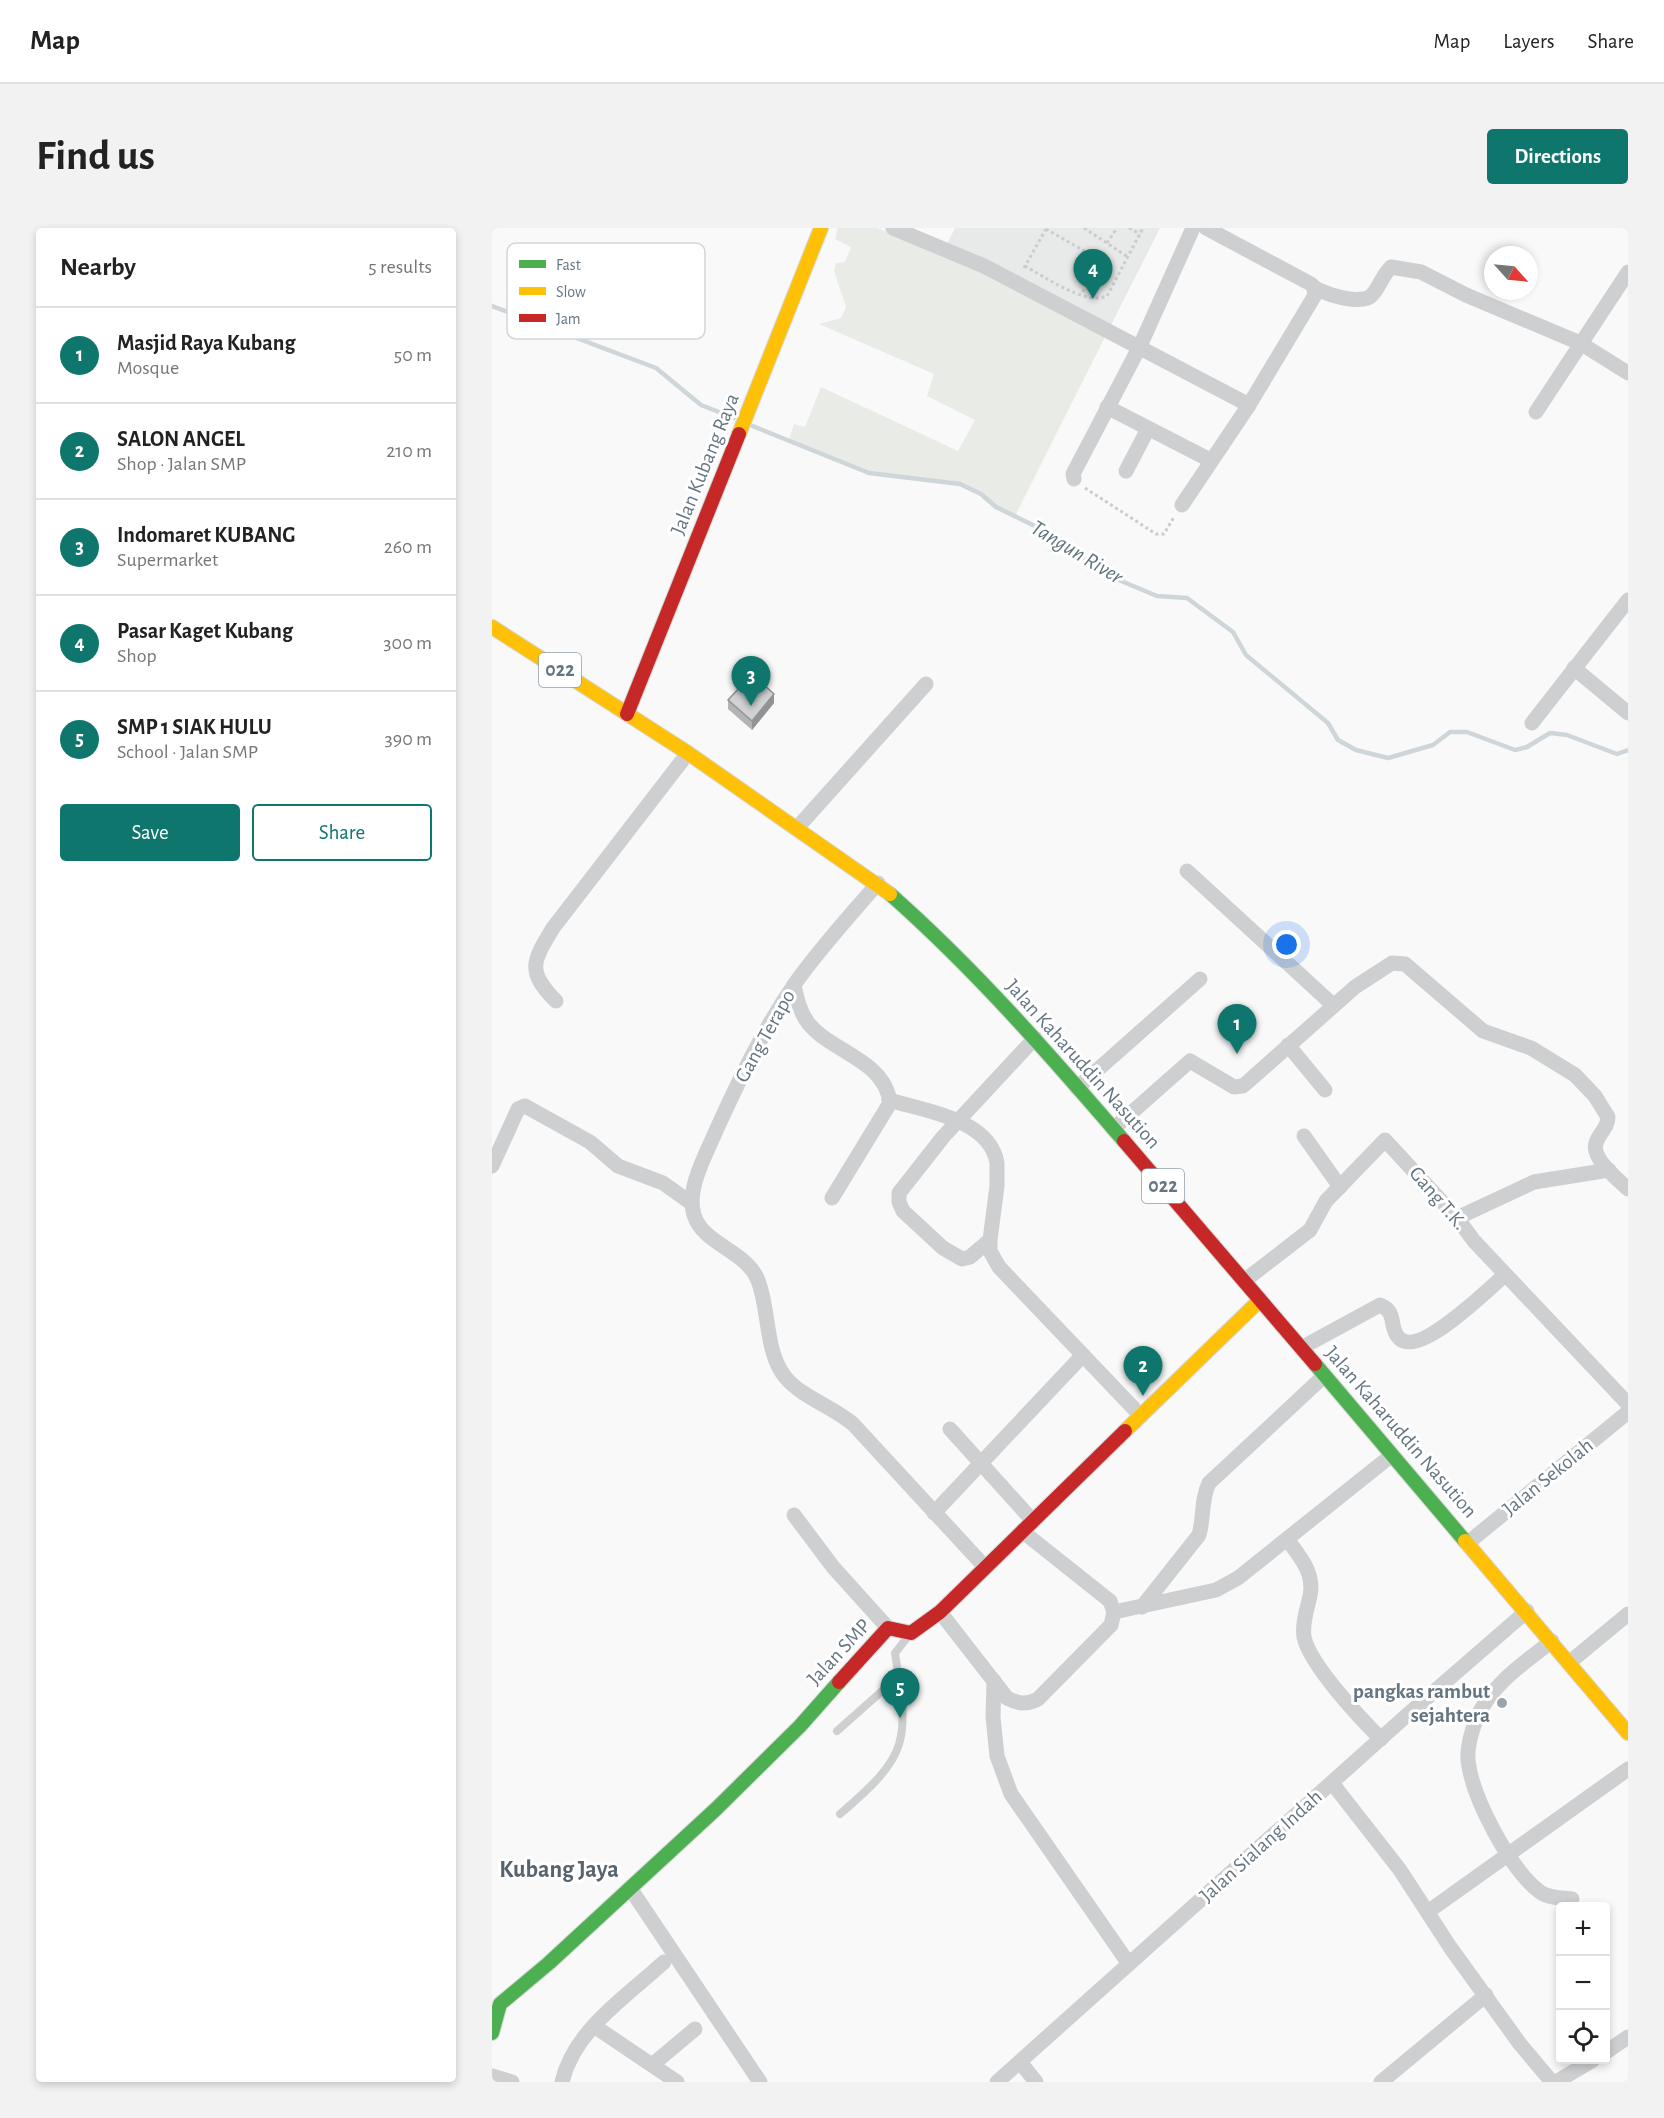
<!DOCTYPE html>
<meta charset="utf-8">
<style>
body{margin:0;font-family:"Alegreya Sans",sans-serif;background:#f2f2f2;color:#222}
.controls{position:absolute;right:18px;bottom:18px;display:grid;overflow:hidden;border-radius:6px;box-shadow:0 3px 9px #0003}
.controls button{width:54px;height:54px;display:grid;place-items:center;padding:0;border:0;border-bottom:2px solid #e0e0e0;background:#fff;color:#222;font:30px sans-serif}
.compass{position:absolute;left:992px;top:18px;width:54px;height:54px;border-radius:50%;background:#fff;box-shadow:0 3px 9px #0003;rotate:117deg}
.you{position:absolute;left:795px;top:717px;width:21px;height:21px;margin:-15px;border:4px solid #fff;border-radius:50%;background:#1a73e8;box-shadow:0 0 0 9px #1a73e833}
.badge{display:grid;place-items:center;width:39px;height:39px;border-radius:50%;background:#0f766e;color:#fff;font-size:20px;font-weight:700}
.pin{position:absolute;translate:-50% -50px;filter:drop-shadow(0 2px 3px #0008)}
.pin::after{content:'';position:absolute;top:32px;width:21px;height:18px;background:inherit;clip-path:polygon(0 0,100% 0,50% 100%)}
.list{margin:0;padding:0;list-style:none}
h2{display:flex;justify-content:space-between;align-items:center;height:78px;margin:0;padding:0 24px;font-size:26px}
h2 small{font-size:20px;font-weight:400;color:#767676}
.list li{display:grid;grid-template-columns:39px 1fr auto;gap:18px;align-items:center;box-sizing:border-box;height:96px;padding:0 24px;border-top:2px solid #e0e0e0}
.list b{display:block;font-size:22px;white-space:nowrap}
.list p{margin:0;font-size:20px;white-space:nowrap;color:#767676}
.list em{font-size:20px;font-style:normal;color:#767676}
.actions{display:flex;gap:12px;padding:18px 24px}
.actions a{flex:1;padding:14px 0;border:2px solid #0f766e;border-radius:6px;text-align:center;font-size:21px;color:#0f766e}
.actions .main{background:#0f766e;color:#fff}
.icon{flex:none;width:33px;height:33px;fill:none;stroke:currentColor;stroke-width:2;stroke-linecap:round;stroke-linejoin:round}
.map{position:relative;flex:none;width:1136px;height:1854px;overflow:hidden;border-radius:6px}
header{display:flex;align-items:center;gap:36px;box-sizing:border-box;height:84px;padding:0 30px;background:#fff;border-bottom:2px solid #e0e0e0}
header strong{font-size:28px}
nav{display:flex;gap:33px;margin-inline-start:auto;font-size:21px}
.intro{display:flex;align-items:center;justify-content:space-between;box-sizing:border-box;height:144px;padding:0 36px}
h1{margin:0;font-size:42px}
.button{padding:15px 27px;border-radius:6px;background:#0f766e;color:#fff;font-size:21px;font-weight:700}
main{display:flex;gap:36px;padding:0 36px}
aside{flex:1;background:#fff;border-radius:6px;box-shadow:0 3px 9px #0003}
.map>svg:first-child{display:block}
</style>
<header>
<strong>Map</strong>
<nav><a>Map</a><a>Layers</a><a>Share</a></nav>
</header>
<div class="intro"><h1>Find us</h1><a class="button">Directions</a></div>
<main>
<aside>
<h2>Nearby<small>5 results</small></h2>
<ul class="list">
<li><span class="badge">1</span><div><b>Masjid Raya Kubang</b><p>Mosque</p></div><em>50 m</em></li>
<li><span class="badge">2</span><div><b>SALON ANGEL</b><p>Shop · Jalan SMP</p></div><em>210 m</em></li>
<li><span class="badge">3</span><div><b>Indomaret KUBANG</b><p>Supermarket</p></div><em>260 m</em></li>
<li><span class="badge">4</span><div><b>Pasar Kaget Kubang</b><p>Shop</p></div><em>300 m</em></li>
<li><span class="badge">5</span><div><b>SMP 1 SIAK HULU</b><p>School · Jalan SMP</p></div><em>390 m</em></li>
</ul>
<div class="actions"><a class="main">Save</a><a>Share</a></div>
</aside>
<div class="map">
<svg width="1136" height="1854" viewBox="0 0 1136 1854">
<rect width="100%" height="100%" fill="#f9f9f9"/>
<path fill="#e8e9e9" d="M463 0H668L619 97 454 18Z"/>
<path fill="#e8ebe6" d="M346 0H385L410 9 491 44 614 107 523 288 504 279 489 266 468 256 377 245 297 212 302 196 313 199 329 159 466 223 483 192 435 168 442 146 327 96 349 90 354 79 342 43 344 35 353 34 359 19 343 11Z"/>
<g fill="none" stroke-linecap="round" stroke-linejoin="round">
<g stroke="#ced6d9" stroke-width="4.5">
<path d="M0 78 164 140 209 177 242 190"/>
<path d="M258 197 377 245 468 256 489 266 504 279 567 310 610 345 665 368 695 370 741 404 754 427 836 495 846 512 864 522 896 530 941 517 958 504H975L1023 522 1035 519 1058 505 1075 507 1125 526 1136 522"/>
</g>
<defs>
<g id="fast">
<path d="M398 666C483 741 558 827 632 913"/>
<path d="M823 1136 973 1313"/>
<path d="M0 1805 8 1776 57 1735 224 1581 308 1498 347 1454"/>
</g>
<g id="slow">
<path d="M247 206 329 0"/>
<path d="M0 399 196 525 398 666"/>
<path d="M633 1203 767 1073"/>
<path d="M973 1313 1136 1505"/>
</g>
<g id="jam">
<path d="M135 486 247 206"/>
<path d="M632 913 823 1136"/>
<path d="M347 1454 396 1400 419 1405 448 1384 633 1203"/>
</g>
</defs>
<use href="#fast" stroke="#d5d6d7" stroke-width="16"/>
<use href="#slow" stroke="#d5d6d7" stroke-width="16"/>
<use href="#jam" stroke="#d5d6d7" stroke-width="16"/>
<g stroke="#cbcccd" stroke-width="3" stroke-dasharray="3 3" stroke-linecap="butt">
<path d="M592 0 636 29"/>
<path d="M637 0 648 6"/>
<path d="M554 1 608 32 589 67"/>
<path d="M615 15 625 0"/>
<path d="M533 38C553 49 594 78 615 68L651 0"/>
<path d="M532 40 554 1"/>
<path d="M593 260 664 306H672L682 289"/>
</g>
<g stroke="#cecfd0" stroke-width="8">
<path d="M345 1503 407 1448"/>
<path d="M348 1586C418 1526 417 1514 403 1425L418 1406"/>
</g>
<g stroke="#cecfd0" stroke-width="15">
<path d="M401 0 492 38 757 177"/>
<path d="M714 0 819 56C826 66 871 78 880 67 888 58 890 48 899 39L929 44 974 67 1088 115 1136 145"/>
<path d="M615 179 718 232"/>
<path d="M1044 184 1136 44"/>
<path d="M634 243 656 201"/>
<path d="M582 251 581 246 648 118 701 0"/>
<path d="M690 277 757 177 823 67 822 61"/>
<path d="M1082 440 1136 485"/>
<path d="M1040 495 1136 372"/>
<path d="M305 600 434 456"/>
<path d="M695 643 841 777"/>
<path d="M386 655C357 689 327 721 302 757 270 804 246 854 223 905 213 928 194 962 202 987 211 1016 252 1022 265 1050 278 1079 272 1124 294 1150 311 1170 340 1178 361 1196L493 1339"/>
<path d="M302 757C305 771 308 785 317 796 341 825 393 832 398 875L340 970"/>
<path d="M64 773C34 743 41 733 61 700L196 525"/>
<path d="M796 817 833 862"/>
<path d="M585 860 708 751"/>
<path d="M397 872C433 883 498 891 505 935V958L498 1012V1023L507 1039 648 1187"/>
<path d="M621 901 698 833 742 859 751 858 863 759 900 735 913 736 991 803 1039 820 1083 847 1103 868 1116 889C1116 900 1107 905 1104 915 1099 931 1126 951 1136 961"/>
<path d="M812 908 848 959"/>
<path d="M0 938 26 881 33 878 98 914 126 938 171 955 199 975"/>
<path d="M965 990 1042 954 1117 942"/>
<path d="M498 1012 478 1029 470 1031 451 1020 411 983 407 974V965L451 909 543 810"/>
<path d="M752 1053 818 1002 834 973 893 912 965 990 982 1013 1136 1176"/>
<path d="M809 1120 888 1077C906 1084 896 1099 907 1110 927 1131 996 1061 1013 1047"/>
<path d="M458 1201 541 1293"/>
<path d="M442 1285 591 1127"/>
<path d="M302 1287 341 1339 396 1400"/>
<path d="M795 1311C808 1329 823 1345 818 1368 815 1381 810 1396 812 1409 818 1437 868 1490 889 1511"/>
<path d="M977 1314 1136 1184"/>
<path d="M650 1379 707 1307C712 1290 709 1271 717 1255L832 1148"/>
<path d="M448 1384 515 1470C527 1476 534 1477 546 1471L619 1397 622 1384 618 1373 530 1303"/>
<path d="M622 1384 724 1362 746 1350 900 1227"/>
<path d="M1060 1413C1032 1435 998 1457 984 1492 979 1505 975 1519 976 1532 980 1570 1018 1641 1048 1664 1056 1670 1070 1670 1080 1671"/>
<path d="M1078 1434 1136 1386"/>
<path d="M502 1453 501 1489 505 1528 519 1566 637 1736"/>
<path d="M840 1555 908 1642 958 1719 1028 1816 1060 1854"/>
<path d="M138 1660 268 1854"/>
<path d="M937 1683 1136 1541"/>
<path d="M102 1798 185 1854"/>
<path d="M1114 1824 1136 1809"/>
<path d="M528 1834 544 1854"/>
<path d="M160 1837 203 1801"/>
<path d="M0 1848 20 1854"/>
<path d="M70 1854C82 1802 134 1769 172 1734"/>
<path d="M505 1854 914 1488 1035 1383"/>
<path d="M889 1854 994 1767"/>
<path d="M1064 1854 1101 1832"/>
</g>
<use href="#fast" stroke="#4caf50" stroke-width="14"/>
<use href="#slow" stroke="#ffc107" stroke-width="14"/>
<use href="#jam" stroke="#c62828" stroke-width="14"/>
</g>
<path fill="#b3b5b5" d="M236 472 282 475 260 502 236 481Z"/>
<path fill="#929394" d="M282 466V475L260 502V493Z"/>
<path fill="#d0d2d3" stroke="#929394" stroke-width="1.5" d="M260 446 282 466 260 493 236 472Z"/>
<circle fill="#99a4ac" stroke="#fff" stroke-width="2" cx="1010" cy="1475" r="6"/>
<g text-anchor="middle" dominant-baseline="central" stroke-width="6" stroke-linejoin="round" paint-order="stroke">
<g fill="#fff" stroke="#939fa8" stroke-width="1.5">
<rect x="47" y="425" width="42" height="34" rx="4.5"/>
<rect x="650" y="941" width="42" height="34" rx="4.5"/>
</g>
<g font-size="20" font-weight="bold" fill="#657683">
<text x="68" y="442">022</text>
<text x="671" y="958">022</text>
</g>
<g font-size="21" fill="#657683" stroke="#fff">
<text transform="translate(213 236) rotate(-68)">Jalan Kubang Raya</text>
<text transform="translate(273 808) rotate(-61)">Gang Terapo</text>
<text transform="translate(591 836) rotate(48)">Jalan Kaharuddin Nasution</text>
<text transform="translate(946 970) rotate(49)">Gang T.K.</text>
<text transform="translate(909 1204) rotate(49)">Jalan Kaharuddin Nasution</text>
<text transform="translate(1056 1249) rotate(-39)">Jalan Sekolah</text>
<text transform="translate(347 1424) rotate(-47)">Jalan SMP</text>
<text transform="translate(769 1618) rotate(-42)">Jalan Sialang Indah</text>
</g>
<g font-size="21" font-weight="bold" fill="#657683" stroke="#fff" text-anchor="end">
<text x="998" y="1463">pangkas rambut<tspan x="998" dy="24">sejahtera</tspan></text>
</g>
<g font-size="22" font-style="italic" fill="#60757c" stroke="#fff">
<text transform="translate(585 324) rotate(31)">Tangun River</text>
</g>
<g font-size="24" font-weight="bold" fill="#57646e" stroke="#fff">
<text x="67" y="1642">Kubang Jaya</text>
</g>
</g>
<rect x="15" y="15" width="198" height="96" rx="9" fill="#fff" stroke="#d1d6da" stroke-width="1.5"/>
<rect x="27" y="32" width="27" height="8" fill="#4caf50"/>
<rect x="27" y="59" width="27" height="8" fill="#ffc107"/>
<rect x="27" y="86" width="27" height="8" fill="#c62828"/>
<g font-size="16" fill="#657683">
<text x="64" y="42">Fast</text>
<text x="64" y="69">Slow</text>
<text x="64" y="96">Jam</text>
</g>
</svg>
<div class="controls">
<button>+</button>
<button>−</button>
<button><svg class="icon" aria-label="locate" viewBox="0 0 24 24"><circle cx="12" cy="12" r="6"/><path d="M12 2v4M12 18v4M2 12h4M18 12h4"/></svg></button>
</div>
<svg class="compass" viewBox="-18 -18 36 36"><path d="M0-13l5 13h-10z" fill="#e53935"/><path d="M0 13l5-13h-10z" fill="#767676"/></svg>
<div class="you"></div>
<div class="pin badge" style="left:745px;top:826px">1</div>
<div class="pin badge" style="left:651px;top:1168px">2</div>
<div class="pin badge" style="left:259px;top:478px">3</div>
<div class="pin badge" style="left:601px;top:71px">4</div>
<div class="pin badge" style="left:408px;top:1490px">5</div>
</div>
</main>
